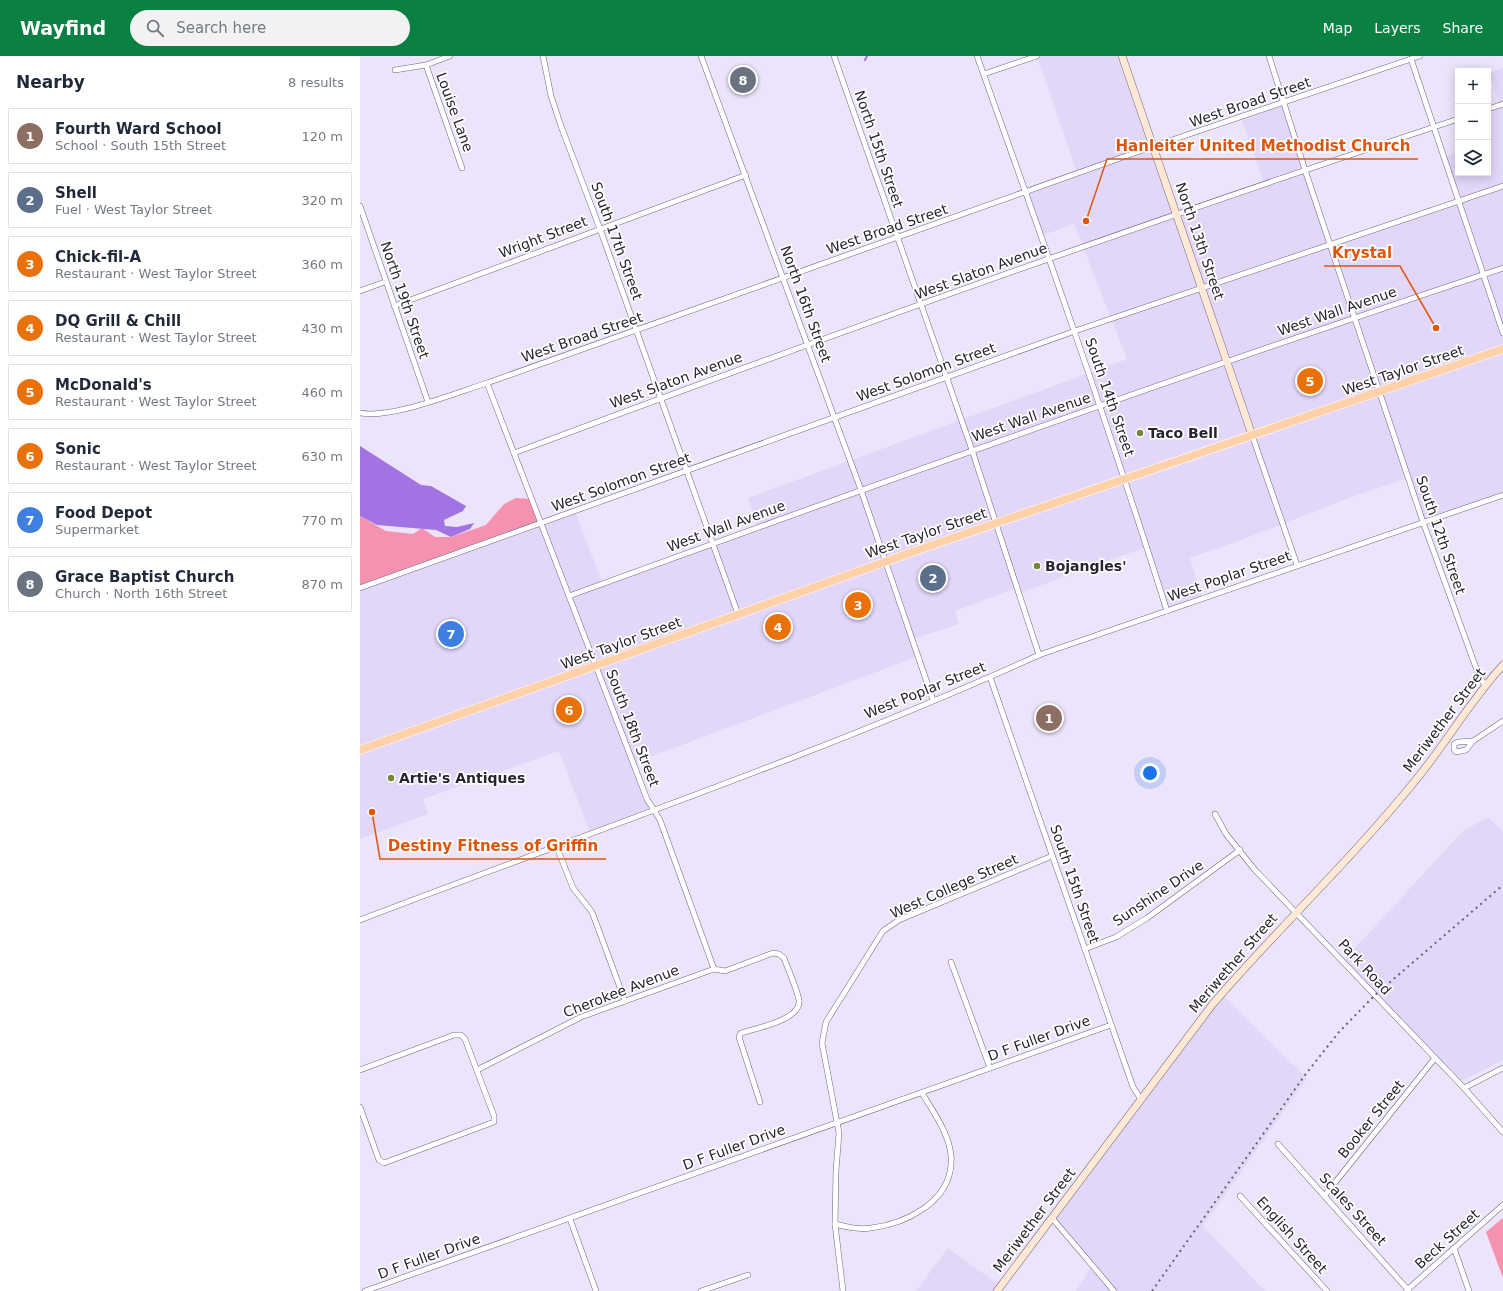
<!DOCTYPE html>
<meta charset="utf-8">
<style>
body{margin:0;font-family:"DejaVu Sans",sans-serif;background:#f2f2f3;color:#1f2937}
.controls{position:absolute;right:12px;top:12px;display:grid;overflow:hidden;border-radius:0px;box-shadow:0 2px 10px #0003}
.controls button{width:36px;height:36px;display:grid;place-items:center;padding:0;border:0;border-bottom:1px solid #e0e1e3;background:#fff;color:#1f2937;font:20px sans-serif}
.you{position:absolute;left:790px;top:717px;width:14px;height:14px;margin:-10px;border:3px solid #fff;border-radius:50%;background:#1a73e8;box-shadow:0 0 0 6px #1a73e833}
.badge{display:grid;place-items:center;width:26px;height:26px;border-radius:50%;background:#0b8043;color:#fff;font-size:13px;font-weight:700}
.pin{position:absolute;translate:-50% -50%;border:2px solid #fff;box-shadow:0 1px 4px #0006}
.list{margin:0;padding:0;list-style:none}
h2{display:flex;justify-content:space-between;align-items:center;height:52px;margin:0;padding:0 16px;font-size:17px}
h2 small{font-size:13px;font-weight:400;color:#747a83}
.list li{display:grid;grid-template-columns:26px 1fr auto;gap:12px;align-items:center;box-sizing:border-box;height:56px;margin:0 8px 8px;padding:0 8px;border:1px solid #e0e1e3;border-radius:0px}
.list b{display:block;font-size:15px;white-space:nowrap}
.list p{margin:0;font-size:13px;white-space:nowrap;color:#747a83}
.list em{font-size:13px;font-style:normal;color:#747a83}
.icon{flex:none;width:22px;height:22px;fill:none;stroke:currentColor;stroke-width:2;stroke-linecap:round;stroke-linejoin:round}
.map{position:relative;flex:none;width:1143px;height:1235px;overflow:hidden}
header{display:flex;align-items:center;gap:24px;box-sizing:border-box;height:56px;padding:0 20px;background:#0b8043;color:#fff}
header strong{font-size:19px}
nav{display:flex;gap:22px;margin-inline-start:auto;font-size:14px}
.search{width:280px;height:36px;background:#f2f2f3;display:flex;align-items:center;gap:10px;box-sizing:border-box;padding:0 14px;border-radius:22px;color:#747a83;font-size:15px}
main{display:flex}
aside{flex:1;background:#fff}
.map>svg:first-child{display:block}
</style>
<header>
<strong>Wayfind</strong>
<div class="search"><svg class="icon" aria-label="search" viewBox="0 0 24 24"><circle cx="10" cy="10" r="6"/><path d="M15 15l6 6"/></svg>Search here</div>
<nav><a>Map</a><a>Layers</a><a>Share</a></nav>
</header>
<main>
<aside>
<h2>Nearby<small>8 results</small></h2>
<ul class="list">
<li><span class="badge" style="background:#8d6e63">1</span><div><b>Fourth Ward School</b><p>School · South 15th Street</p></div><em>120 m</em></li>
<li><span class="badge" style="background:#5c6f8a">2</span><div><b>Shell</b><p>Fuel · West Taylor Street</p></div><em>320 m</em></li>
<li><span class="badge" style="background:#e8710a">3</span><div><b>Chick-fil-A</b><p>Restaurant · West Taylor Street</p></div><em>360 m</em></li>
<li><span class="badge" style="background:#e8710a">4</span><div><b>DQ Grill &amp; Chill</b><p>Restaurant · West Taylor Street</p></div><em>430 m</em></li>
<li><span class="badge" style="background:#e8710a">5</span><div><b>McDonald's</b><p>Restaurant · West Taylor Street</p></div><em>460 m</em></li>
<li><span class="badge" style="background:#e8710a">6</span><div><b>Sonic</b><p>Restaurant · West Taylor Street</p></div><em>630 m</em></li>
<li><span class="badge" style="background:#3f7fe0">7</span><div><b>Food Depot</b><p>Supermarket</p></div><em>770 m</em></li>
<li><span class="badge" style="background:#6b7280">8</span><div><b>Grace Baptist Church</b><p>Church · North 16th Street</p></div><em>870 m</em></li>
</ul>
</aside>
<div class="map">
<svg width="1143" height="1235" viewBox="0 0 1143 1235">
<rect width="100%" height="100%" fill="#ece4fa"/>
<g fill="#e3d7f9">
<path d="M677 0H761L816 160 905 130 881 61 923 48 972 191 1099 146 1083 101 1098 96V117H1128V55L1140 51 1129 17 1143 12V438L1064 464 1048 422 997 439 873 487 830 502 842 541 807 552 786 491 657 538 654 533 595 555 599 568 553 583 559 600 274 707 291 755 230 777 199 695 63 743 68 758 0 783V535L182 467 215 456 242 526 397 471 388 442 767 303 714 168 681 180 666 138 718 120Z"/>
<path d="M1128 761 1143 776V1004L1101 1025 983 905 1103 775Z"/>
<path d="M861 937 947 1022 843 1170 905 1235H716L733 1208 695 1162Z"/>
<path d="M588 1192 639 1229 635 1235H556Z"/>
</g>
<g fill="#f592af">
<path d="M156 442 172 443 181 467 0 532V460L26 475 53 478 62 472 75 481H91L126 469 144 448Z"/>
<path d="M1143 1162V1222L1126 1176Z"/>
</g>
<path fill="#a273e2" d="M0 390 61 429 71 430 106 450 103 455 84 464 85 470 97 471 114 467 110 473 91 481 76 474 17 469 0 460Z"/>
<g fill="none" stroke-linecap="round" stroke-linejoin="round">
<path stroke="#a273e2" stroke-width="2" d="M505 4 507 0"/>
<defs>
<g id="street">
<path d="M183 0 191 40 201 70 240 173 378 558"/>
<path d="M341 0 501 434 573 644"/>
<path d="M474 0 612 394 679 599"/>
<path d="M617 0C683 184 748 368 807 555"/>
<path d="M909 0 945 114 1063 466 1119 620 1125 629"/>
<path d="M1051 3 1143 277"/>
<path d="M66 9 102 112"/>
<path d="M35 14 66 9 90 0"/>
<path d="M624 18 677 0"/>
<path d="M1128 53 1143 48"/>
<path d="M0 150 68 346"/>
<path d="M0 235 25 226"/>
<path d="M34 250 386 119"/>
<path d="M127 327 287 743 300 764 354 913"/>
<path d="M0 357C32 363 95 337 127 327L794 90 1060 0"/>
<path d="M892 379 937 509"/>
<path d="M154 397C467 280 781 168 1098 63"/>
<path d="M0 532 715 275 1143 130"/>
<path d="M209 540C519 427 830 316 1143 212"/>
<path d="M630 621 773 1031 780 1042"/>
<path d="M1113 685 1098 686 1094 688V693L1096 696 1106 694 1113 685 1143 665"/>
<path d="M855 758 866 778 895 814 1104 1032 1143 1076"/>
<path d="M196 789 213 832 232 856 265 945"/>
<path d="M0 864C227 777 458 699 679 599L1143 439"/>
<path d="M725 893 756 881 787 862 880 794"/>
<path d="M591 906 630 1012"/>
<path d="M0 1014 94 979H101L105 983 134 1060V1066L24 1107 19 1104 0 1051"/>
<path d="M117 1014 221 961 354 913 365 915 413 897 419 898 424 902C429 916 436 930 439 944 442 964 396 972 381 977L379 981 400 1046"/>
<path d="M1104 1032 1143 1012"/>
<path d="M918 1088 1049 1235"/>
<path d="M965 1139 1075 1002"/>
<path d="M880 1140 967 1235"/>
<path d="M692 1162 754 1235"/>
<path d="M210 1163 236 1235"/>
<path d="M475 1168C487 1171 499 1174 511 1172 545 1168 588 1147 591 1109 594 1084 574 1057 562 1037"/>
<path d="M1094 1192 1109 1235"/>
<path d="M1047 1234 1143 1149"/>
<path d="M5 1235 751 969"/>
<path d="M341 1235 388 1219"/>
<path d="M483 1235 475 1168 476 1115 479 1077 462 987 466 966 523 875 539 864 692 800"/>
</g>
<g id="secondary">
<path d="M762 0 892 379"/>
<path d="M637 1235 852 949C919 871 995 800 1059 720 1088 684 1111 644 1143 609"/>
</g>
<path id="primary" d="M0 694 558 494 1143 293"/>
</defs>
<use href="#street" stroke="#6f6382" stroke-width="6"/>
<use href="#secondary" stroke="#6f6382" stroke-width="8"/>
<use href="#primary" stroke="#fff" stroke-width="9"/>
<use href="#street" stroke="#fff" stroke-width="5"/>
<use href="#secondary" stroke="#ffe8d4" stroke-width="7"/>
<use href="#primary" stroke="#fed1a8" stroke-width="8"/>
<path stroke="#686272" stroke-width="2" stroke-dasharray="2 4" stroke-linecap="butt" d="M792 1235 945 1019 979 976 1015 939 1143 829"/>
</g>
<g fill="#738738" stroke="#fff" stroke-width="1.5">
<circle cx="780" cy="377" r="4"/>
<circle cx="677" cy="510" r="4"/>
<circle cx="31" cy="722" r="4"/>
</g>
<g text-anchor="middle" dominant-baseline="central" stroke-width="3.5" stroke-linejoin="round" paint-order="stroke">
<g font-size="14" fill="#282330" stroke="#fff">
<text transform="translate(890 46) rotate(-19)">West Broad Street</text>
<text transform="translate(95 56) rotate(70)">Louise Lane</text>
<text transform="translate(519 93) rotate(71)">North 15th Street</text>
<text transform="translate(527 173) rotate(-19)">West Broad Street</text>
<text transform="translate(183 181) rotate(-21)">Wright Street</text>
<text transform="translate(257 185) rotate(70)">South 17th Street</text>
<text transform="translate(840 185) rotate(71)">North 13th Street</text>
<text transform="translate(621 215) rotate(-20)">West Slaton Avenue</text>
<text transform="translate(45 244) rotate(71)">North 19th Street</text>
<text transform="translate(446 248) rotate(70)">North 16th Street</text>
<text transform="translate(977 255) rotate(-19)">West Wall Avenue</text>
<text transform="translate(222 281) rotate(-19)">West Broad Street</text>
<text transform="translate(1043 314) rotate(-19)">West Taylor Street</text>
<text transform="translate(566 316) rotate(-20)">West Solomon Street</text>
<text transform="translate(316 324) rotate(-20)">West Slaton Avenue</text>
<text transform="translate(750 341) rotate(71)">South 14th Street</text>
<text transform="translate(671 361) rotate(-19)">West Wall Avenue</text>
<text transform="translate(261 426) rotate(-20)">West Solomon Street</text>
<text transform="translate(366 470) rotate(-20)">West Wall Avenue</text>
<text transform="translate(566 477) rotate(-19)">West Taylor Street</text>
<text transform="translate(1081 479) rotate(71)">South 12th Street</text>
<text transform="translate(869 520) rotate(-19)">West Poplar Street</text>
<text transform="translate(261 587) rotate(-20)">West Taylor Street</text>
<text transform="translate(565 634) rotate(-22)">West Poplar Street</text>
<text transform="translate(1084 664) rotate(-53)">Meriwether Street</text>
<text transform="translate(273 672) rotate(69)">South 18th Street</text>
<text transform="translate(715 828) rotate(71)">South 15th Street</text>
<text transform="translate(594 830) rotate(-24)">West College Street</text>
<text transform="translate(798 837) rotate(-34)">Sunshine Drive</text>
<text transform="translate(873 907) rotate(-49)">Meriwether Street</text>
<text transform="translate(1005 911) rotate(47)">Park Road</text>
<text transform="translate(261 935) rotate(-21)">Cherokee Avenue</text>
<text transform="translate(679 982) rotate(-20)">D F Fuller Drive</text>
<text transform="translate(1011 1063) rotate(-51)">Booker Street</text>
<text transform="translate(374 1091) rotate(-20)">D F Fuller Drive</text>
<text transform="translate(993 1153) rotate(48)">Scales Street</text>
<text transform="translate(674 1164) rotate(-53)">Meriwether Street</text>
<text transform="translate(932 1179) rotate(48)">English Street</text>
<text transform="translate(1087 1183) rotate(-42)">Beck Street</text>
<text transform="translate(69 1200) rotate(-20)">D F Fuller Drive</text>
</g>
<g font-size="14" font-weight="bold" fill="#282330" stroke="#fff" text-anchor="start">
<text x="788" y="377">Taco Bell</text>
<text x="685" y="510">Bojangles'</text>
<text x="39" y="722">Artie's Antiques</text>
</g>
</g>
<path fill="none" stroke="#de560e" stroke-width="1.5" d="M726 165L747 103H1058M1076 272L1040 210H964M12 756L20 803H246"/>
<g fill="#de560e" stroke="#fff" stroke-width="1.5">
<circle cx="726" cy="165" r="4"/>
<circle cx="1076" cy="272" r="4"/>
<circle cx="12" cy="756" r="4"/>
</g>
<g font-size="15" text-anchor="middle" font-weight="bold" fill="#de560e" stroke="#fff" stroke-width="3.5" stroke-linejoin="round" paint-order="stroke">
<text x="903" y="95">Hanleiter United Methodist Church</text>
<text x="1002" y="202">Krystal</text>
<text x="133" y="795">Destiny Fitness of Griffin</text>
</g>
</svg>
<div class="controls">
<button>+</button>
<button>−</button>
<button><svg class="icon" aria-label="layers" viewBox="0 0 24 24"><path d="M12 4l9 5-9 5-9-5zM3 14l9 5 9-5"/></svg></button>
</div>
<div class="you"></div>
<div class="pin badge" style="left:689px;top:662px;background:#8d6e63">1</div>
<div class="pin badge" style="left:573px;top:522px;background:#5c6f8a">2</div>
<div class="pin badge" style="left:498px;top:549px;background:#e8710a">3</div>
<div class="pin badge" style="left:418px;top:571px;background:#e8710a">4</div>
<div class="pin badge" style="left:950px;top:325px;background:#e8710a">5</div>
<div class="pin badge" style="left:209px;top:654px;background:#e8710a">6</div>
<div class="pin badge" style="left:91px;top:578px;background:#3f7fe0">7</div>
<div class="pin badge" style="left:383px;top:24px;background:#6b7280">8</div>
</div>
</main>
